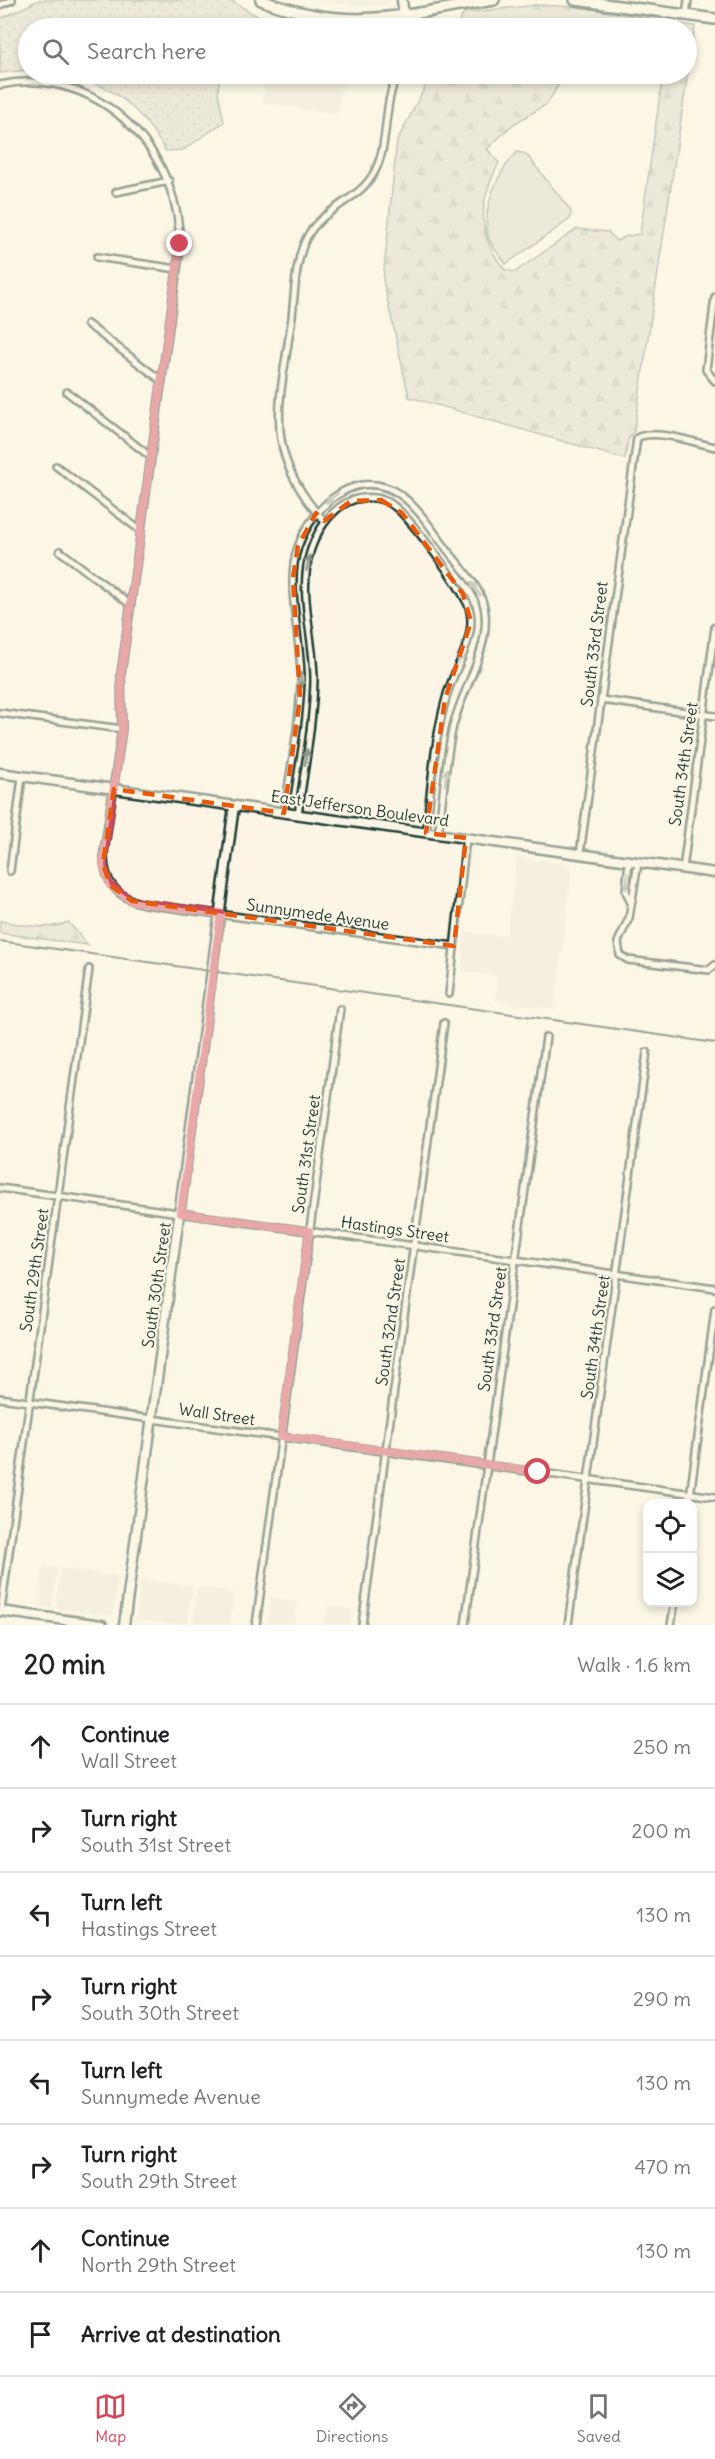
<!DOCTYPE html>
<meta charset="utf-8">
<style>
body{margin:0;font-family:Delius,sans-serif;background:#f6f6f6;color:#202124}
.controls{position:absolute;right:18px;bottom:18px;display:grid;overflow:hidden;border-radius:12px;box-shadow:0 3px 9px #0003}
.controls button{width:54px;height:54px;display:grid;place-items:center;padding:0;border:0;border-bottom:2px solid #e0e0e0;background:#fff;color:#202124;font:30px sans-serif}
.stop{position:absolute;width:18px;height:18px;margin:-14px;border:4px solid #d1495b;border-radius:50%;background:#fff}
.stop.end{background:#d1495b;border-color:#fff;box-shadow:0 2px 6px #0008}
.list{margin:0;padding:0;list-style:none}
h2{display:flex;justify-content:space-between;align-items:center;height:78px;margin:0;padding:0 24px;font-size:26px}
h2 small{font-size:20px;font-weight:400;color:#757577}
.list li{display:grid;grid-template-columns:39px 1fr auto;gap:18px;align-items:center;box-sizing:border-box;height:84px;padding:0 24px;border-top:2px solid #e0e0e0}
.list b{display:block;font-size:22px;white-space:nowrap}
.list p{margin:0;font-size:20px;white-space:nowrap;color:#757577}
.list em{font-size:20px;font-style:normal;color:#757577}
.icon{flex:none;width:33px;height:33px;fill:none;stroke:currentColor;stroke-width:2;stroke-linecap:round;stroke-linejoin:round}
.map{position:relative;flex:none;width:715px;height:1625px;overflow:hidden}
.search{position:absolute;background:#fff;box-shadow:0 3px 9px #0003;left:18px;right:18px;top:18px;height:66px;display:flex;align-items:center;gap:15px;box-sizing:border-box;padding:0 21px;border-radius:33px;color:#757577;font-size:22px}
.sheet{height:750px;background:#fff}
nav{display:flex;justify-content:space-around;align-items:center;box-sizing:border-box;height:84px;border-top:2px solid #e0e0e0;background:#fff;font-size:16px;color:#757577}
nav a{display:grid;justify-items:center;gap:3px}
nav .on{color:#d1495b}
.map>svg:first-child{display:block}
</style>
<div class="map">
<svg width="715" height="1625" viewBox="0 0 715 1625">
<defs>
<pattern id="grass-dots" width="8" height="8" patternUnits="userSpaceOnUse" patternTransform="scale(1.5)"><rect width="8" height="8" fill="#dcdacc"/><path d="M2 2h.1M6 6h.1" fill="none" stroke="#bcbcb0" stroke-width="1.8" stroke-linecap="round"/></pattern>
<pattern id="forest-firs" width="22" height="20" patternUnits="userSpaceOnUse" patternTransform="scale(1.5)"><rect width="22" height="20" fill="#dcdacc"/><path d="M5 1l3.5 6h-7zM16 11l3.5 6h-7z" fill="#bcbcb0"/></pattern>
</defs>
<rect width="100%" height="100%" fill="#fcf5e5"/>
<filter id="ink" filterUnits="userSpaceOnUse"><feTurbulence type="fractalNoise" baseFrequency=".0167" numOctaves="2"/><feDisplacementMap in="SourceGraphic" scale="12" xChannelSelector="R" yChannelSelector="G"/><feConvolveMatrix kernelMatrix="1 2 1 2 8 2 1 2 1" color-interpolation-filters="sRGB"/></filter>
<g filter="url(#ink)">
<g fill="#ece7d8">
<path d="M307 0H390L389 5 360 6Z"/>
<path d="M267 74H388L383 83 343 77 338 114 262 103Z"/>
<path d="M517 857 572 865 555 1010 495 1001 498 976 461 971 465 932 507 936Z"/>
<path d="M43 1566 58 1567 52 1608 38 1606Z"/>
<path d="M61 1568 118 1576 113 1616 55 1608Z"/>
<path d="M142 1579 193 1586 187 1625 136 1620Z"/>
<path d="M197 1587 235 1592 230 1625H192Z"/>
<path d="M271 1597 297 1601 294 1625H267Z"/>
<path d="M327 1605 352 1609 350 1625H324Z"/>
</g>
<g fill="url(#grass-dots)" stroke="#7e8c80" stroke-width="1.5">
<path d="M39 0H230L257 16 251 28H28V70L0 73V19Z"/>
<path d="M57 74H220L218 92 224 122 183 150 166 151C139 106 111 81 57 74Z"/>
</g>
<g fill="url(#forest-firs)" stroke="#7e8c80" stroke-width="1.5">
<path d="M536 5 579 7 695 26 634 431 628 440 625 459 409 397 383 280 397 141 432 74H565L547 104 512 125 487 149 499 163C478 203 476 234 505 270L515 272 577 229 608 232 616 241 627 236 640 234 663 74H686V28H606L587 26 585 28H456L464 13Z"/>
<path d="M0 921C22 924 47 932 68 922L88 945 0 933Z"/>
</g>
<path fill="#dcdacc" stroke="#7e8c80" stroke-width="1.5" d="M517 152 526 154 571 211 570 219 506 264C500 256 491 246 488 236 482 206 498 172 517 152Z"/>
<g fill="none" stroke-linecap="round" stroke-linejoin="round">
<defs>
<g id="street">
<path d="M0 5 12 0"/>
<path d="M686 15 688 0"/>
<path d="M404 17 407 28"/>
<path d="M0 85C101 63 187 158 179 255L121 674 122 729 104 852C103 881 116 898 144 904L454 946"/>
<path d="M116 192 169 181"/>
<path d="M97 257 177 269"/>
<path d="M715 297 706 370 715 381"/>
<path d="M87 324 162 381"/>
<path d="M67 392 151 457"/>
<path d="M56 466 141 531"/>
<path d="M325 522C260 451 280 404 292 317 295 291 295 260 307 237 323 207 360 201 375 171 390 141 382 104 398 74"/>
<path d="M60 551 131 605"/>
<path d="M601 700 715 716"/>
<path d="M0 713 122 729"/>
<path d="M284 813C291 768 300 723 301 678 301 638 285 583 298 547 313 505 358 464 402 496 421 511 434 533 449 552 463 570 483 589 485 613 489 651 462 690 453 726 445 762 443 799 438 835"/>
<path d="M298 815C304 770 313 725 314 680 314 637 297 590 311 549 319 526 337 500 363 498 372 497 382 498 390 503 408 514 455 579 465 599 469 605 471 614 471 621 471 647 452 673 446 698 434 741 431 788 426 833"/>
<path d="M580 854 637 438C653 428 696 443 715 447"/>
<path d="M629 861 626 891 630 901"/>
<path d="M638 863 629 918 618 942 620 955 628 960 709 970 715 965"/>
<path d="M683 869 715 627"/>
<path d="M10 871 22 777"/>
<path d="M449 994 466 838"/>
<path d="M0 1188 715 1288"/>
<path d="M0 1398 715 1497"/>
<path d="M689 1504 715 1309"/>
<path d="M1 1611 89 969"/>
<path d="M256 1625 340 1009"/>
<path d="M362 1625 444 1023"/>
<path d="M465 1625 546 1037"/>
<path d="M568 1625 647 1052"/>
<path d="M671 1625 675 1602"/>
</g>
<g id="secondary">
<path d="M402 0 404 17"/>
<path d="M0 773 715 873"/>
<path d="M0 1611 102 1625"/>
<path d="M124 1625 234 806"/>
</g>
<g id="primary">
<path d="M261 0C349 34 406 14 494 0"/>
<path d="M575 0 715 19"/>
</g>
</defs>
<use href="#street" stroke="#1f3d34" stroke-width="10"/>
<use href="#secondary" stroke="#1f3d34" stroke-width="13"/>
<use href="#primary" stroke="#1f3d34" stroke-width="14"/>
<use href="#street" stroke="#fcf5e5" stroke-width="5"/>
<use href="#secondary" stroke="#fcf5e5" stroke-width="8"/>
<use href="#primary" stroke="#fcf5e5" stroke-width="9"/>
<path stroke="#1f3d34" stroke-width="2" d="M0 941 715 1043"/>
</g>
<defs><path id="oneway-solid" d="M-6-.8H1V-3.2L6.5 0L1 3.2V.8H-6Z" transform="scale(1.5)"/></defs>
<g fill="#8e998c">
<use href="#oneway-solid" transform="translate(332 498) rotate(143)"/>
<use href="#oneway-solid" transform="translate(308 563) rotate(-79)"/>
<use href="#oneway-solid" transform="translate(476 589) rotate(-122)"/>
<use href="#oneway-solid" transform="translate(461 655) rotate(112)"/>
<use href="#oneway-solid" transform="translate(301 680) rotate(90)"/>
<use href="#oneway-solid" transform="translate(306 757) rotate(-82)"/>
<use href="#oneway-solid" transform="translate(446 777) rotate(-82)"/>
<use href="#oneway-solid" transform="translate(627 881) rotate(96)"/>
</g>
</g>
<g fill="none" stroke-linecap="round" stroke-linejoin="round" filter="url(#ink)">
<path stroke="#d1495b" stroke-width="8" d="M180 244 121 674 122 729 103 864 110 885 132 901 221 914 181 1213 309 1231 281 1436 538 1472"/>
</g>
<path d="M0 0H715V1625H0ZM381 500 402 513 463 594 471 622 445 699 426 833 466 838 454 946 132 901 110 885 103 864 114 789 284 813 300 698 293 578 298 546 316 513 324 521 351 501Z" fill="#fcf5e5" fill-opacity=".55" fill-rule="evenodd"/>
<path fill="none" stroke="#e8590c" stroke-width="4.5" stroke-dasharray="12 8" stroke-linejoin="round" d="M381 500 402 513 463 594 471 622 445 699 426 833 466 838 454 946 132 901 110 885 103 864 114 789 284 813 300 698 293 578 298 546 316 513 324 521 351 501Z"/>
<g text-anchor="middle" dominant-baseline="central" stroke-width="4.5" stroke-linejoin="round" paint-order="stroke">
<g font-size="16" fill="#1f3d34" stroke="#fcf5e5">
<text transform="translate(594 644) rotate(-83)">South 33rd Street</text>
<text transform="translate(683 764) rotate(-82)">South 34th Street</text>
<text transform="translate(360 808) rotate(8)">East Jefferson Boulevard</text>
<text transform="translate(318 914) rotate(8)">Sunnymede Avenue</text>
<text transform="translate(306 1154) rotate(-82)">South 31st Street</text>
<text transform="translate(395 1229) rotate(8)">Hastings Street</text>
<text transform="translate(34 1270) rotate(-82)">South 29th Street</text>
<text transform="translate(156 1285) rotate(-82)">South 30th Street</text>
<text transform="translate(390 1322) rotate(-82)">South 32nd Street</text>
<text transform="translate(492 1329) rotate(-82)">South 33rd Street</text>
<text transform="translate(595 1337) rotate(-82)">South 34th Street</text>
<text transform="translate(217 1414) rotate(8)">Wall Street</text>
</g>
</g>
</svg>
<div class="controls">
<button><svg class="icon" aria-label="locate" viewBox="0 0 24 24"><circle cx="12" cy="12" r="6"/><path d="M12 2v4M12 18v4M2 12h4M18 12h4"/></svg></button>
<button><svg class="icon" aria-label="layers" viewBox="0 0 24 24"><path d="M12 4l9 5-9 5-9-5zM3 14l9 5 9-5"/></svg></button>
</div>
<div class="stop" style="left:538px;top:1472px"></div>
<div class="stop end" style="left:180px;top:244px"></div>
<div class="search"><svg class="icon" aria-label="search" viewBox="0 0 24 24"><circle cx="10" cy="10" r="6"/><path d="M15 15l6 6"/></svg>Search here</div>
</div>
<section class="sheet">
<h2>20 min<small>Walk · 1.6 km</small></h2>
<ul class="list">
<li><svg class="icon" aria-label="ahead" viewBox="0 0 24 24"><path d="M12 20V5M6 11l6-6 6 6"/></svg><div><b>Continue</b><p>Wall Street</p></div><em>250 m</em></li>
<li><svg class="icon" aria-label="right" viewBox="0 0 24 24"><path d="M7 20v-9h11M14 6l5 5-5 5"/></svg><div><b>Turn right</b><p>South 31st Street</p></div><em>200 m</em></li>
<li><svg class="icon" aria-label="left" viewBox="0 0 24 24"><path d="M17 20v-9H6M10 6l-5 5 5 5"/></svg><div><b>Turn left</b><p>Hastings Street</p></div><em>130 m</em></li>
<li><svg class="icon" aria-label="right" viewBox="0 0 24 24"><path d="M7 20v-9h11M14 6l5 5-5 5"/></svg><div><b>Turn right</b><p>South 30th Street</p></div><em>290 m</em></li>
<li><svg class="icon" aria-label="left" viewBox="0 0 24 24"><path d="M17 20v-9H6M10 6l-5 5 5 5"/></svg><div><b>Turn left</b><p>Sunnymede Avenue</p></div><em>130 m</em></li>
<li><svg class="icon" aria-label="right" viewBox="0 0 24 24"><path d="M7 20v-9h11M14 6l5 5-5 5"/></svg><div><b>Turn right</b><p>South 29th Street</p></div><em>470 m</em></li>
<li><svg class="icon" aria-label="ahead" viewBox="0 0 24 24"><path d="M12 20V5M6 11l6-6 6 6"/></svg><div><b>Continue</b><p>North 29th Street</p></div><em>130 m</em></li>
<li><svg class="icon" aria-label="arrive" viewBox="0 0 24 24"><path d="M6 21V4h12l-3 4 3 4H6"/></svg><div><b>Arrive at destination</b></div></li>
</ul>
</section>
<nav>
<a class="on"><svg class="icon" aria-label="map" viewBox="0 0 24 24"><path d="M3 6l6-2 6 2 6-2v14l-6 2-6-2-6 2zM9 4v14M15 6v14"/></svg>Map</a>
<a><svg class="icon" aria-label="directions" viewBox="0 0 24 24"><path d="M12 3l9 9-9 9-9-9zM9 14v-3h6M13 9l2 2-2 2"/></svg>Directions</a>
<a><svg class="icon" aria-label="saved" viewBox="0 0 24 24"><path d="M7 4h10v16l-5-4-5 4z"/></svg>Saved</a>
</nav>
